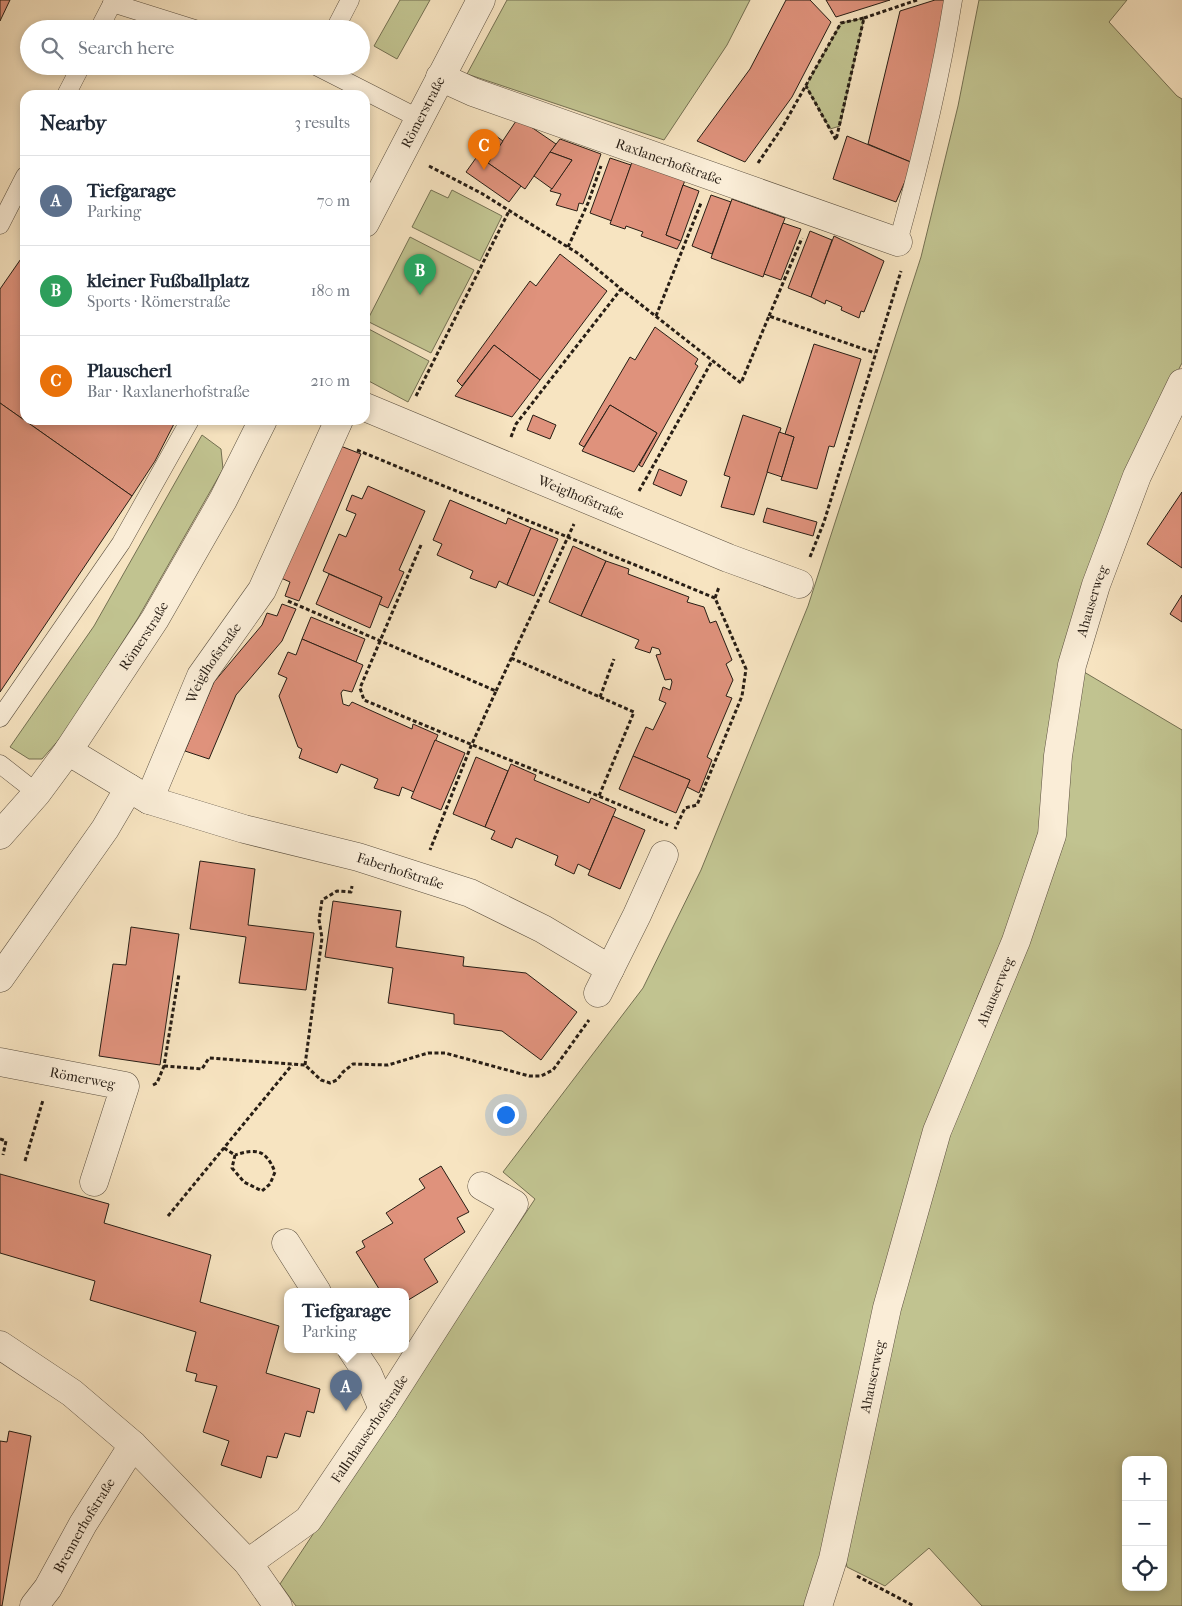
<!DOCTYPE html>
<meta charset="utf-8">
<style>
body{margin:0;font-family:"IM FELL French Canon",serif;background:#f6f6f7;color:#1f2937}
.controls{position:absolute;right:15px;bottom:15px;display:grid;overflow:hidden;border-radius:10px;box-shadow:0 2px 8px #0003}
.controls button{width:45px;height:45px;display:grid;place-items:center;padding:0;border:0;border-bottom:1px solid #e0e1e3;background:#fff;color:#1f2937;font:25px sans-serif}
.you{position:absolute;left:505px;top:1114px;width:18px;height:18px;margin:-12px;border:4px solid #fff;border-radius:50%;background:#1a73e8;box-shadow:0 0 0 8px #1a73e833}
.badge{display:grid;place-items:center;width:32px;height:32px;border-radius:50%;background:#8f2418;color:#fff;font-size:16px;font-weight:700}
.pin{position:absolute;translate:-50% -41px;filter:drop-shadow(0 1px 2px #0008)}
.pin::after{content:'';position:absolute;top:26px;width:18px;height:15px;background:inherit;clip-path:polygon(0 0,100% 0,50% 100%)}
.popup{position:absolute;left:284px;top:1288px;width:125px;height:65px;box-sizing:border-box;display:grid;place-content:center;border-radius:10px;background:#fff;filter:drop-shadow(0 1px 4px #0005);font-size:16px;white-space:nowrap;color:#747a83}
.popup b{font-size:19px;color:#1f2937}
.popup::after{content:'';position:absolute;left:50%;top:100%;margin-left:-10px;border:10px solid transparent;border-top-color:#fff}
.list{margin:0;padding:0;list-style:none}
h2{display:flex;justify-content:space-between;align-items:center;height:65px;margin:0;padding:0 20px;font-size:21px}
h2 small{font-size:16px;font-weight:400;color:#747a83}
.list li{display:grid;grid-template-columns:32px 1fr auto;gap:15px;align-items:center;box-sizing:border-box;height:90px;padding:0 20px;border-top:1px solid #e0e1e3}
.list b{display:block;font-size:19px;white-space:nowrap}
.list p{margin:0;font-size:16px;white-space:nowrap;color:#747a83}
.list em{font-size:16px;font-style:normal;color:#747a83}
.icon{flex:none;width:28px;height:28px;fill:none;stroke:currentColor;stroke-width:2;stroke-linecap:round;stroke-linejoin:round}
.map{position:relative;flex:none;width:1182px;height:1606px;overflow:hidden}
.search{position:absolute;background:#fff;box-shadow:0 2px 8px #0003;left:20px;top:20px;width:350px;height:55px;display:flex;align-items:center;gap:12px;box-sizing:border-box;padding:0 18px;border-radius:28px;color:#747a83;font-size:19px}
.panel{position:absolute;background:#fff;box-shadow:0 2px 8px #0003;left:20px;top:90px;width:350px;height:335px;border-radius:15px}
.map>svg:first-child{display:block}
</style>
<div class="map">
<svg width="1182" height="1606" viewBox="0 0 1182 1606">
<rect width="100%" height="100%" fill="#f7e4c1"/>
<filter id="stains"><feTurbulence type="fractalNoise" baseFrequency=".004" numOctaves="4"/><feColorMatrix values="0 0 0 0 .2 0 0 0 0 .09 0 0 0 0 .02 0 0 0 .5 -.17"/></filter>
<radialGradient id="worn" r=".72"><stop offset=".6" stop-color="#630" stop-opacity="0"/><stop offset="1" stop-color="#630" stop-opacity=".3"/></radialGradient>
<g fill="#c1c390" stroke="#747052" fill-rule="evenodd">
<path d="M400 0H430L397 59 374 46Z"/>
<path d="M507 0H750L727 45 664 140 467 74Z"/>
<path d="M979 0H1127L1109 22 1177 96 1182 99V363L1139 445 1027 887 979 993 928 1126 829 1528 804 1606H296L280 1584 535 1199 503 1172 643 988 701 870 808 606 921 257 958 106Z"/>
<path d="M864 18 840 126 830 129 806 86 841 23Z"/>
<path d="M431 190 448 198 452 190 502 216 480 261 412 227Z"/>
<path d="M410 237 474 270 431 353 367 321Z"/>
<path d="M365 327 429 361 408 402 365 379Z"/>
<path d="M202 435 221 449 223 469 138 618 63 735 42 759H29L10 747 94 626Z"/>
<path d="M1079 669 1182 730V1606H982L929 1548 885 1586 847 1567 844 1554 918 1214 1025 942ZM1126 1460H1163V1587H1126Z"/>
</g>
<g fill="#df927c" stroke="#281e15">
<path d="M0 0H10L0 21Z"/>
<path d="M786 0H810L831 22 792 97 745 162 697 141 750 69Z"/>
<path d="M826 0H890L836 17Z"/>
<path d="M935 0H948L913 163 868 144 900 11Z"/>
<path d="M518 118 556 144 525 189 488 163Z"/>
<path d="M493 134 503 141 488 163 521 186 509 202 466 172Z"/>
<path d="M847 136 913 163 896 202 833 179Z"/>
<path d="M560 139 601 154 583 204 579 203 577 211 556 205 561 194 550 191 572 160 550 152Z"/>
<path d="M550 152 572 160 552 189 534 176Z"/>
<path d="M610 158 631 165 612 221 590 213Z"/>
<path d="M632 162 685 180 666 235 681 241 677 249 641 236 643 232 626 226 625 229 610 224Z"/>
<path d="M683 185 699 191 681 241 666 235Z"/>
<path d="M711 195 731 202 712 254 692 246Z"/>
<path d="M732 199 785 218 763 277 711 258Z"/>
<path d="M783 223 801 229 781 280 764 274Z"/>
<path d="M810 231 832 240 811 297 788 288Z"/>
<path d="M834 236 884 261 864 312 861 311 859 318 841 310 842 307 826 300 825 304 811 297Z"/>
<path d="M25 253V420H176L155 461 132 496 0 403V289Z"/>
<path d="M560 254 607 291 540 380 494 345 462 386 457 381 530 281 536 286Z"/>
<path d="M655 327 698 359 695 364 698 366 642 467 639 465 657 433 610 405 584 447 579 444 630 357 635 360Z"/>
<path d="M814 344 861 359 834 447 829 446 817 489 781 480 794 437 785 434Z"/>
<path d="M494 345 540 380 512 417 455 396Z"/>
<path d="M0 403 132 496 0 692Z"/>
<path d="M610 405 657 433 634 472 582 451Z"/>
<path d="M533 415 556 425 550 439 527 430Z"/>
<path d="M743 415 781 428 754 515 721 507 730 477 724 475Z"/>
<path d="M779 432 794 437 782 477 767 472Z"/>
<path d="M338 445 361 454 299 601 285 596 290 582 281 578Z"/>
<path d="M659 469 687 481 681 496 653 484Z"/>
<path d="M368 486 425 511 399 570 404 572 388 608 379 604 382 597 323 571 339 534 346 537 356 514 346 510 352 495 362 499Z"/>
<path d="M1182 492V568L1147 544Z"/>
<path d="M450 500 506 524 508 518 531 528 507 585 499 581 496 588 470 578 473 571 437 555 442 544 433 540Z"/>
<path d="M767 508 817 522 813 536 763 522Z"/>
<path d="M531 528 558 539 534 596 507 585Z"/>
<path d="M573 546 606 561 581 616 549 602Z"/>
<path d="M606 561 629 569 628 574 689 597 687 602 704 607 710 623 716 621 732 660 726 664 733 680 726 696 732 698 707 757 712 760 699 793 687 787 690 780 633 756 646 727 653 730 666 703 659 700 663 687 670 690 672 682 671 679 665 680 656 655 661 654 659 649 652 647 650 653 635 648 639 640 581 616Z"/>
<path d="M329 574 382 597 370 628 316 604Z"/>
<path d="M1182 595V622L1170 614Z"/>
<path d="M282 604 296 609 282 641 236 695 209 759 185 751 214 682 262 625 267 613 277 616Z"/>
<path d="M311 617 365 639 356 662 302 639Z"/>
<path d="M302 639 363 665 352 692 343 690 341 693 343 704 349 706 352 702 412 729 413 724 438 735 414 792 402 787 399 796 374 788 378 779 341 764 337 773 299 758 302 749 298 747 279 696 287 678 278 674 288 652 296 655Z"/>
<path d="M435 740 465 753 441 810 411 798Z"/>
<path d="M633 756 690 780 676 813 619 789Z"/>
<path d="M476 757 508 771 485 827 453 814Z"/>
<path d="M511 764 536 775 534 780 589 803 591 798 616 809 590 870 578 864 574 874 555 865 558 856 516 838 512 848 491 839 495 831 485 827Z"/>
<path d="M613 816 645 830 620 889 588 875Z"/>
<path d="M200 861 255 869 248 925 314 933 306 990 239 983 246 937 190 929Z"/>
<path d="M333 901 401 911 396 947 464 957 463 966 526 973 577 1012 541 1060 502 1031 454 1024V1014L388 1003 393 968 325 957Z"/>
<path d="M131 927 179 934 160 1065 99 1056 113 964 126 965Z"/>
<path d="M441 1166 469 1212 457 1218 465 1232 424 1259 438 1282 405 1302V1292H381L356 1252 365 1247 362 1241 393 1223 386 1213 425 1188 419 1179Z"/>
<path d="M0 1174 109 1204 104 1223 211 1255 200 1302 279 1326 266 1373 320 1389 314 1413 307 1411 300 1437 285 1433 277 1458 267 1456 261 1478 221 1465 229 1441 203 1432 217 1386 195 1381 197 1374 186 1371 196 1332 90 1300 95 1281 0 1253Z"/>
<path d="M9 1431 31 1436 2 1606H0V1441L7 1442Z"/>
</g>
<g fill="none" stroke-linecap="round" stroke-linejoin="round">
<defs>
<g id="service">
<path d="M112 3 195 29"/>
<path d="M99 29 114 0"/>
<path d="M335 29 350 0"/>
<path d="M316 66 418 118"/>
<path d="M66 95 81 66"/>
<path d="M0 225 25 176"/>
<path d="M898 242C920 163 940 82 953 0"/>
<path d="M0 718 121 543 190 420"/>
<path d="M0 764 37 793"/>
</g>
<g id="minor">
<path id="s1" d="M440 77 473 92 898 242"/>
<path id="s2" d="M365 407 728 558 799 584"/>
<path id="s3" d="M68 751 149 800 244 829 358 857 470 893 543 929 610 969"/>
<path id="s4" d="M149 800 201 676 262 590 339 420"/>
<path d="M0 978 105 829 129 788"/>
<path d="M598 993 637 915 664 855"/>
<path id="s5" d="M0 1062 125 1086 94 1182"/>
<path d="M286 1243 317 1292"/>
<path d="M0 1345 72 1393 133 1445 248 1563 278 1606"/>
<path d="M352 1350 368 1374 383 1409"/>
<path id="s6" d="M248 1563 308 1520 383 1409 514 1204 482 1186"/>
<path id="s7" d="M34 1606 48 1588 83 1524 133 1445"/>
<path id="s8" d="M818 1606 833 1559 887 1308 937 1131 1016 941 1052 835 1058 756 1072 665 1096 585 1137 476 1182 383"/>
</g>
<g id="tertiary">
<path id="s9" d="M365 223 481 0"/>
<path id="s10" d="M0 835 37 793 68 751 155 619 223 500 263 420"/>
</g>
</defs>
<use href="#service" stroke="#5c5040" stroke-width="19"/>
<use href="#minor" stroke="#5c5040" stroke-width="29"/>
<use href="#tertiary" stroke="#5c5040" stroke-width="29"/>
<g stroke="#281e15" stroke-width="3" stroke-dasharray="4 2.5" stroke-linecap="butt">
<path d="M864 18 917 0"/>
<path d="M758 163 783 126 841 23 864 18 836 140 806 86"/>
<path d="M429 166 481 193 579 254 621 289 741 383 769 316 875 353"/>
<path d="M568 247 588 203 601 166"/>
<path d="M656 316 701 203"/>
<path d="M769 316 802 238"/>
<path d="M416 396 509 211"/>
<path d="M511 437 516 424 621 289"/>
<path d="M357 450 715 598 746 669 742 696 697 805 685 808 675 829"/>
<path d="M639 491 712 361"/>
<path d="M421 545 360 688 364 700C465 743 567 782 668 825"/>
<path d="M810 557 824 522 901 271"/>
<path d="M715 598 719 587"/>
<path d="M288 601 496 691 471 746 430 850"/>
<path d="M511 658 634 712 599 796"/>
<path d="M496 691 574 524"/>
<path d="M600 697 614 659"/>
<path d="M305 1065 322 938 319 920 322 900 337 891 351 892 352 886"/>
<path d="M164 1066 202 1069 209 1058 305 1065 321 1080 330 1083 337 1080 343 1072 353 1064 388 1065 428 1053H445L529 1076H541L553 1070 589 1020"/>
<path d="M153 1085 157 1083 164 1066 179 974"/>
<path d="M0 1139 6 1141 3 1155"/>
<path d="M224 1148 235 1155 232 1168 244 1182 262 1191 270 1184 275 1172C266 1150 257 1148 235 1155"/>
<path d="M25 1161 43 1100"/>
<path d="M168 1216 292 1065"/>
<path d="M857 1576 914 1606"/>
</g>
<use href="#service" stroke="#faedd7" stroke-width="18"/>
<use href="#minor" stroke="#faedd7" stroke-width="28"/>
<use href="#tertiary" stroke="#faedd7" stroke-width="28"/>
</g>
<g text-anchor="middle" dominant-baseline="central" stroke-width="4" stroke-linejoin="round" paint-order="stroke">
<g font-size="14" fill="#281e15" stroke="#faedd7">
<text stroke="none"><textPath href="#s9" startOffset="125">Römerstraße</textPath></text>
<text stroke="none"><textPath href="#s1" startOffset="244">Raxlanerhofstraße</textPath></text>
<text stroke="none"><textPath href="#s2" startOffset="234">Weiglhofstraße</textPath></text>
<text stroke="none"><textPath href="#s8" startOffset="1046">Ahauserweg</textPath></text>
<text stroke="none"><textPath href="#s10" startOffset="246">Römerstraße</textPath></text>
<text stroke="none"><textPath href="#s4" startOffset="152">Weiglhofstraße</textPath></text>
<text stroke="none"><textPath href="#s3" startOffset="356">Faberhofstraße</textPath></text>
<text stroke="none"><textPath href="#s8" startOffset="641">Ahauserweg</textPath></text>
<text stroke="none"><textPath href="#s5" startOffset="84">Römerweg</textPath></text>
<text stroke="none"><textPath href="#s8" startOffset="236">Ahauserweg</textPath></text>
<text stroke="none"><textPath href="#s6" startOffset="184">Fallnhauserhofstraße</textPath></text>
<text stroke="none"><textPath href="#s7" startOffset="95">Brennerhofstraße</textPath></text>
</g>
</g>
<rect width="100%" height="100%" filter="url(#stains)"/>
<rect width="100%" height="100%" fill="url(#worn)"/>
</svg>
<div class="controls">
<button>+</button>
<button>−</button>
<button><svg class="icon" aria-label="locate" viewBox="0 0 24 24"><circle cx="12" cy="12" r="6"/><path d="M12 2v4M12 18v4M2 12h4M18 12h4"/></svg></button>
</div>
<div class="you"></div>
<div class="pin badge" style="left:346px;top:1411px;background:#5c6f8a">A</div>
<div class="popup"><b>Tiefgarage</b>Parking</div>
<div class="pin badge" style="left:420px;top:295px;background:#2e9e5b">B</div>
<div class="pin badge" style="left:484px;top:170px;background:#e8710a">C</div>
<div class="search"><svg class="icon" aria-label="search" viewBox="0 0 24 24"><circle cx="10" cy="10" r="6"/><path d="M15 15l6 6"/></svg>Search here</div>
<section class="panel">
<h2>Nearby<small>3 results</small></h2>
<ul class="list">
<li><span class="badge" style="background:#5c6f8a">A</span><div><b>Tiefgarage</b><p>Parking</p></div><em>70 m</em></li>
<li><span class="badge" style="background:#2e9e5b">B</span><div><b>kleiner Fußballplatz</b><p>Sports · Römerstraße</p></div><em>180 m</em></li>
<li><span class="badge" style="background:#e8710a">C</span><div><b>Plauscherl</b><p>Bar · Raxlanerhofstraße</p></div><em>210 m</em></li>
</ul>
</section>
</div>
